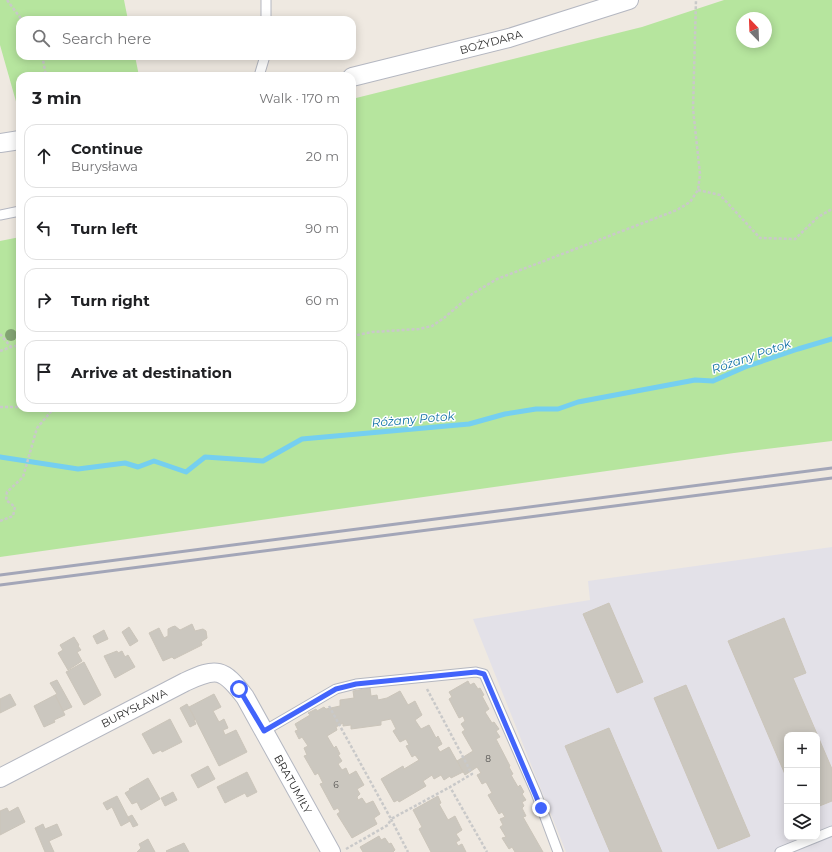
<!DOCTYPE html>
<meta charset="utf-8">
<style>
body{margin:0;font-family:Montserrat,sans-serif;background:#f2f2f2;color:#202124}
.controls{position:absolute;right:12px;bottom:12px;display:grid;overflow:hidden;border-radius:8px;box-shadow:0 2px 10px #0003}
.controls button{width:36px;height:36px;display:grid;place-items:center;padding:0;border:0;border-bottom:1px solid #e0e0e0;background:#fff;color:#202124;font:20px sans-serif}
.compass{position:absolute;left:736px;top:12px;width:36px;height:36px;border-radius:50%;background:#fff;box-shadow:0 2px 10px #0003;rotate:337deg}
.stop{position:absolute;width:12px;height:12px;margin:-9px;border:3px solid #4264fb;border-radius:50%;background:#fff}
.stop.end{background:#4264fb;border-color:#fff;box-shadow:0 1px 4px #0008}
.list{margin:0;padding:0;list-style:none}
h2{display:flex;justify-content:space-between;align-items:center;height:52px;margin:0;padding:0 16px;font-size:17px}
h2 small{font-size:13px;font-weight:400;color:#757577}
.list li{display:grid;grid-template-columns:26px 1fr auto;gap:12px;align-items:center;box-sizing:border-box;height:64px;margin:0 8px 8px;padding:0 8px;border:1px solid #e0e0e0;border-radius:12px}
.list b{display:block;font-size:15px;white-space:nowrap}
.list p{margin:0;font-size:13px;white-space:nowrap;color:#757577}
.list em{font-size:13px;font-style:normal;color:#757577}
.icon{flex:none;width:22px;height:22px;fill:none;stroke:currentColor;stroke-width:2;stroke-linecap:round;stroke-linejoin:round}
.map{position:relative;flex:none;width:832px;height:852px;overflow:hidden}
.search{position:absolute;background:#fff;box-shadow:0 2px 10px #0003;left:16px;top:16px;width:340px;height:44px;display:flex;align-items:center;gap:10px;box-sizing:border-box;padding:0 14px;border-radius:12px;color:#757577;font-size:15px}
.panel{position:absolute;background:#fff;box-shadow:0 2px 10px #0003;left:16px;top:72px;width:340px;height:340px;border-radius:12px}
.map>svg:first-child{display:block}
</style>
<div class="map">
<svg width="832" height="852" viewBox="0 0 832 852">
<rect width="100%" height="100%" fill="#efe9e1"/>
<path fill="#e3e1e8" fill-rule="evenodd" d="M832 547V852H566L473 619 590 600 588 581ZM787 735H817V837H787Z"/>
<g fill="#b6e59e" fill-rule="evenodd">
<path d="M0 0H124L128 20H20V56H135L139 76H20V107L17 105 0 45Z"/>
<path d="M724 0H832V441L734 453 0 557V241L20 237V408H352V99L642 27ZM742 18H766V42H742Z"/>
</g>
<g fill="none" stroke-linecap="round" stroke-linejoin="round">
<path stroke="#75cff0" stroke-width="5" d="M0 457 78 469 125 463 138 467 154 461 186 472 205 457 263 461 302 439 469 424 505 414 536 409H558L578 402 695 380 713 381 745 367 798 349 832 339"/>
</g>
<g fill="#cbc7bf" stroke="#cbc5ba">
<path d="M609 603 643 682 617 693 583 614Z"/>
<path d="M784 618 806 673 793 678 832 769V801L817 807V735H787V779L728 641Z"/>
<path d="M192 624 195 631 203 629 206 631 207 638 201 642 202 645 174 659 172 657 163 661 149 633 159 628 164 638 168 636V629L172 627 175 626 180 630Z"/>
<path d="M129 627 138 641 130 646 122 632Z"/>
<path d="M104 630 108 639 97 644 93 636Z"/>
<path d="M74 637 79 645 78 646 81 650 77 652 82 661 68 670 58 653 63 650 60 645Z"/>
<path d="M117 651 118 653 122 651 125 657 128 655 135 667 115 678 104 656Z"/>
<path d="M84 662 101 695 84 705 66 672Z"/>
<path d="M57 680 72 707 63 711 55 695 57 694 50 683Z"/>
<path d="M468 681 470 685 474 683 478 689 480 688 484 695 482 696 489 709 485 712 492 723 494 722 499 729 496 731 500 737 496 739 510 766 509 767 513 774 511 775 518 787 520 785 524 792 522 794 526 800 522 802 524 806 522 808 526 816 523 817 543 852H515L512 847 509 849 502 838 506 837 500 827 503 825 500 819 505 817 502 812 499 814 488 795 492 793 486 782 482 784 477 775 481 773 477 767 465 775 457 761 473 751 462 732 465 730 461 724 465 721 463 716 459 718 449 699 452 697 449 692Z"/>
<path d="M686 685 750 836 718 849 654 698Z"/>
<path d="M370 688 371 696 377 695 378 700 387 698 400 691 408 705 415 701 422 715 415 720 421 729 429 725 436 738 438 736 442 744 437 747 440 752 449 747 463 772 451 778 450 776 444 780 441 775 434 779 432 775 423 781 426 786 399 802 398 800 394 802 381 779 403 766 404 769 419 760 415 755 412 757 406 746 409 745 406 739 400 742 393 731 396 729 391 719 381 721V725L351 729V725L343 726V723L336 727 337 730 327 736 334 748 336 746 340 754 338 755 342 761 338 764 342 770 346 768 349 775 356 771 364 785 357 789 360 794 357 797 358 800 362 798 366 804 373 801 380 814 374 818 377 824 352 838 337 814 340 812 338 808 334 810 320 784 323 783 318 773 315 775 304 756 307 755 304 748 308 746 302 737 299 739 295 731 298 730 295 724 310 715 308 713 316 709 317 711 324 707 326 709 340 706V700L354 698 353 691Z"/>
<path d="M10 694 16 705 0 713V699Z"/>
<path d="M214 694 221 707 213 711 219 722 224 719 228 728 223 730 225 735 236 730 247 752 219 766 189 707Z"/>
<path d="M55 695 65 715 54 720 55 722 44 727 34 706Z"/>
<path d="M187 704 195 719 194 720 196 724 190 727 180 708Z"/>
<path d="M170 719 182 742 162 752 161 750 153 754 142 734Z"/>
<path d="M609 728 662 852H610L565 746Z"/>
<path d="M208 766 215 779 198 788 191 775Z"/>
<path d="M247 772 257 792 247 797 245 793 225 803 217 787Z"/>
<path d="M148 778 160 799 141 810 137 802 132 804 125 793 130 790 129 789Z"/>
<path d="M173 792 177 800 165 806 161 798Z"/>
<path d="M117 796 130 821 121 826 112 807 107 810 103 803Z"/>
<path d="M438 796 441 803 439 804 448 820 455 816 462 830 456 834 460 840 456 842 458 846 462 844 466 852H431L419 829 422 827 413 810Z"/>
<path d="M18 807 25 822 0 835V811L7 808 9 812Z"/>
<path d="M132 815 138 825 133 827 128 817Z"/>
<path d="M43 824 45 829 57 824 62 835 49 841 54 852H45L35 828Z"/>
<path d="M379 836 381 840 385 838 389 844 391 843 395 850 393 852H363L360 847Z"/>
<path d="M148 839 155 852H137L141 848 139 844Z"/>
<path d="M184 843 189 852H167L166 851Z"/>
</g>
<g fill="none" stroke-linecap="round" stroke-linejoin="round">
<defs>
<g id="service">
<path d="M266 20V0"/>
<path d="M259 76 265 56"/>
<path d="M0 215 20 211"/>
<path d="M264 731 336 689 356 684 476 672 484 674 536 793 558 852"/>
<path d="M780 852 832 831"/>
</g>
<g id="minor">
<path d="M352 77 509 38 629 0"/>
<path d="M0 143 20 140"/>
<path d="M0 778 185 682C217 667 223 668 245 697L331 852"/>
</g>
</defs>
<use href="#service" stroke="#b4b7c1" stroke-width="11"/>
<use href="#minor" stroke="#b4b7c1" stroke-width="20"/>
<g stroke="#c9c9c9" stroke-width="2.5" stroke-dasharray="3 2" stroke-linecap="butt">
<path d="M7 0 22 20"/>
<path d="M42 56 43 60 46 76"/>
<path d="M698 190 720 195 760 238 795 239 818 217 832 209"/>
<path d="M0 334 11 347"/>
<path d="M352 336 372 332 419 329 432 326 444 318 472 294 497 279 677 210 690 202 698 190 700 174 693 109 696 0"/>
<path d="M0 351 11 347 20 345"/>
<path d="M0 407H20"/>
<path d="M0 521 13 516 15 507 6 500 7 492 23 477 37 428 54 408"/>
<path d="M427 689 472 774 450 787 487 852"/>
<path d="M329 706 391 819 450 787"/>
<path d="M391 819 408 852"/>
<path d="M346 849 388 825 391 819"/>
</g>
<use href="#service" stroke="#fff" stroke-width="9"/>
<use href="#minor" stroke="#fff" stroke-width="18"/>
<g stroke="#a3a6b8" stroke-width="3">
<path d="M0 575 832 468"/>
<path d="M0 585 832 478"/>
</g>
</g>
<circle fill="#84a574" cx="11" cy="335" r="6"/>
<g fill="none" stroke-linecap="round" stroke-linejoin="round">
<path stroke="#4264fb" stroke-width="5" d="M239 689 264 731 336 689 356 684 476 672 484 674 541 808"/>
</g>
<g text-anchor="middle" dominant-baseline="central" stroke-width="3" stroke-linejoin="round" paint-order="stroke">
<g font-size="9" fill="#555452">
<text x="488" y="758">8</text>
<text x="336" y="784">6</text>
</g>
<g font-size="11" fill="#2e2e2e" stroke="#fff">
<text transform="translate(491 42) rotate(-15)">BOŻYDARA</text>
<text transform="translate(134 708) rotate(-27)">BURYSŁAWA</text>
<text transform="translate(293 784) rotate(61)">BRATUMIŁY</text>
</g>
<g font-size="12" font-style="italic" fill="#0d6fa3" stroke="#fff">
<text transform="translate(751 356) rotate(-19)">Różany Potok</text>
<text transform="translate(413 419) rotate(-5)">Różany Potok</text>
</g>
</g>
</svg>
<div class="controls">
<button>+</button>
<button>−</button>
<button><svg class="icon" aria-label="layers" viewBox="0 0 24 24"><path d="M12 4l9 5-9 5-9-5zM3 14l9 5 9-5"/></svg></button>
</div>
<svg class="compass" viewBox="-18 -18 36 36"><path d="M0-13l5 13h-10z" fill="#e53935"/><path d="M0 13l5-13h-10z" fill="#757577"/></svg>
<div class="stop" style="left:239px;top:689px"></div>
<div class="stop end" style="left:541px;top:808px"></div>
<div class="search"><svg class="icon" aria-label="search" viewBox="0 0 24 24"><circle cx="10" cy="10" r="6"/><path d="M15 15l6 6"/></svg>Search here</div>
<section class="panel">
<h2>3 min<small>Walk · 170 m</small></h2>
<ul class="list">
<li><svg class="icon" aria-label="ahead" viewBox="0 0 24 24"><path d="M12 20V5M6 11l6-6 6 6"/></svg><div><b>Continue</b><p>Burysława</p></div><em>20 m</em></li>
<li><svg class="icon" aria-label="left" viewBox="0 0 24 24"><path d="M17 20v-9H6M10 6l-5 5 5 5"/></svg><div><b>Turn left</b></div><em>90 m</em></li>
<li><svg class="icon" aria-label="right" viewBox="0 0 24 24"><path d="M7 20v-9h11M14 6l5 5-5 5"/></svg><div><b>Turn right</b></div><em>60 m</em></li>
<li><svg class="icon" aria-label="arrive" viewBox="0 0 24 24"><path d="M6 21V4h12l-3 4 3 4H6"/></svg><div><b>Arrive at destination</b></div></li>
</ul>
</section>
</div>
